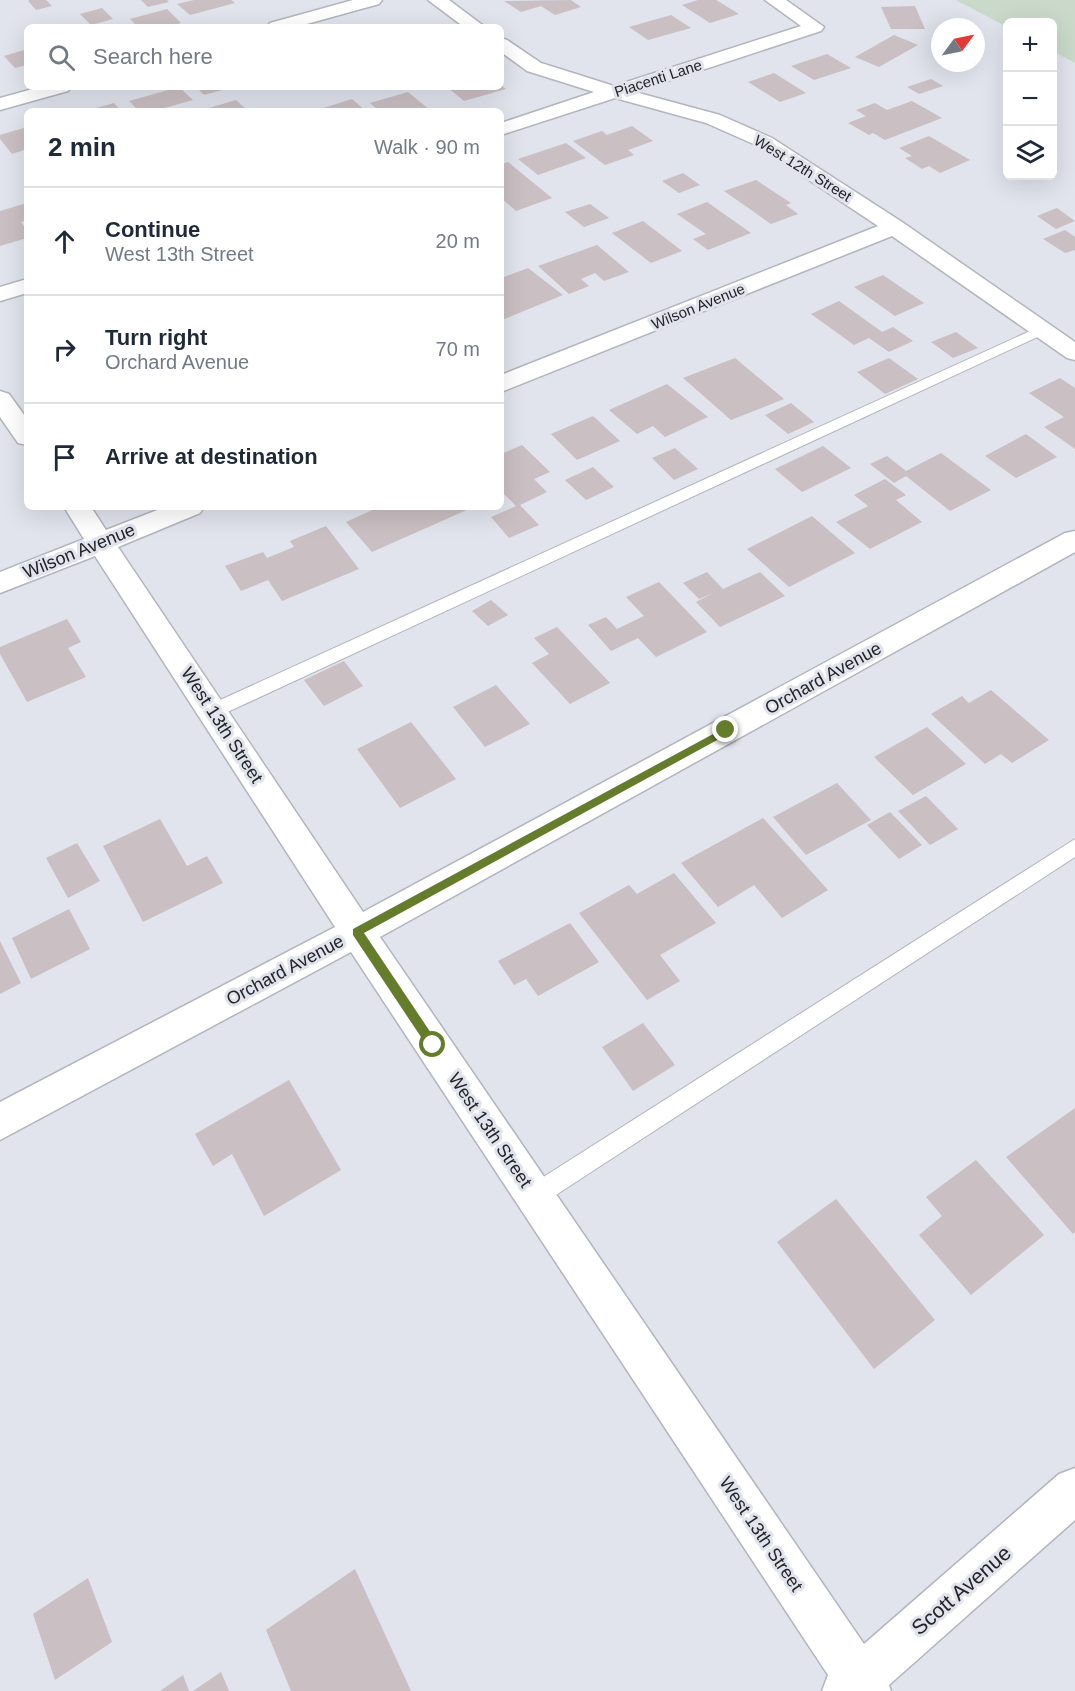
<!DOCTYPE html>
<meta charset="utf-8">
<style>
body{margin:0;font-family:Helvetica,sans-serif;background:#f6f6f7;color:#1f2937}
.controls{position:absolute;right:18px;top:18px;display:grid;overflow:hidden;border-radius:9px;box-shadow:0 6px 24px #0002}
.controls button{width:54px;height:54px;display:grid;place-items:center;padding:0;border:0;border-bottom:2px solid #e0e1e3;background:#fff;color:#1f2937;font:30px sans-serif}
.compass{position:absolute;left:931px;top:18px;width:54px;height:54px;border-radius:50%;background:#fff;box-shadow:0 6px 24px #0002;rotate:57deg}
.stop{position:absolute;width:18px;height:18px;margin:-14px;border:4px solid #667c2d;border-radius:50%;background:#fff}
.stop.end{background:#667c2d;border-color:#fff;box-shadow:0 2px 6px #0008}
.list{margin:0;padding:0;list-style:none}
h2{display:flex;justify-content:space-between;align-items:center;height:78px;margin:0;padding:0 24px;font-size:26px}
h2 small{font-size:20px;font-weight:400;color:#747a83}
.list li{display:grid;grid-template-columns:39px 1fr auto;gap:18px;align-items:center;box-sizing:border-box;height:108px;padding:0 24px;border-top:2px solid #e0e1e3}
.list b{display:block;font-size:22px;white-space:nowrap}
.list p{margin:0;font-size:20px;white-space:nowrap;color:#747a83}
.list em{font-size:20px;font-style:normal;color:#747a83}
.icon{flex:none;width:33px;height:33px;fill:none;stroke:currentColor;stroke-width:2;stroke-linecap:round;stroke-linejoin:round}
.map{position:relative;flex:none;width:1075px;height:1691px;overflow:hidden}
.search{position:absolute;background:#fff;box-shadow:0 6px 24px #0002;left:24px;top:24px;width:480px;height:66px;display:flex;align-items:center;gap:15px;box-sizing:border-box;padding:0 21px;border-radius:9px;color:#747a83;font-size:22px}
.panel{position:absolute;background:#fff;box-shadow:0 6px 24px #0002;left:24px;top:108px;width:480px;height:402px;border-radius:9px}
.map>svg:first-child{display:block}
</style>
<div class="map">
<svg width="1075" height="1691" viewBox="0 0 1075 1691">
<rect width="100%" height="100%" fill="#e1e3ed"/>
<path fill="#cad9c9" d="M956 0H1075V63L1053 51 1052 22H1008L1007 27Z"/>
<g fill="#cabfc3">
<path d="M30 0H46L52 6 36 10 28 1Z"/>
<path d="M141 0H167L169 2 148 7Z"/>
<path d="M194 0H231L235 3 190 15 177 4Z"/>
<path d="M571 0 581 7 555 15 541 6 521 12 504 1Z"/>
<path d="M698 0H716L739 14 710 23 682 5Z"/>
<path d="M915 6 925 29H891L881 7Z"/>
<path d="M102 8 113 19 91 25 80 14Z"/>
<path d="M167 9 181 23 167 27H138L130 19Z"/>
<path d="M671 15 691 28 648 40 629 27Z"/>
<path d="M894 35 918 45 879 67 855 57Z"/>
<path d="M27 49V65L15 68 4 56Z"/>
<path d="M827 54 851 68 814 80 791 66Z"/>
<path d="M774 73 806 93 780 102 748 82Z"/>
<path d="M931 79 943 86 919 94 907 87Z"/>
<path d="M501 85 506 89 464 101 447 87H501Z"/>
<path d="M179 87 193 100 154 111H139L129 101Z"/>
<path d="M196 87H230V88L204 95Z"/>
<path d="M408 92 430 110 379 111 370 103Z"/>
<path d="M352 99 366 111H322L320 109Z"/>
<path d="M236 100 248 111H212L209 108Z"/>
<path d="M912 101 942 118 885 140 873 133 869 135 848 123 866 116 856 110 875 103 887 110Z"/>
<path d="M114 103 121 111H89V110Z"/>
<path d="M632 126 653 141 628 150 634 155 605 165 573 141 602 131 607 135Z"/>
<path d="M27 127V149L12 154 0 139V135Z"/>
<path d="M929 136 970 160 940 173 929 166 922 169 905 158 912 156 899 148Z"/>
<path d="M566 143 586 158 538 175 518 159Z"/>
<path d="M508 162 552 198 516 211 501 198V164Z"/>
<path d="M683 173 700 185 679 193 662 181Z"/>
<path d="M756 180 791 203 786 205 798 214 771 224 724 191Z"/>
<path d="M707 202 751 233 708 250 693 239 706 234 677 214Z"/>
<path d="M27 203V220L21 222 27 231V238L0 246V211Z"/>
<path d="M590 204 609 218 584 227 565 212Z"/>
<path d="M1057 208 1075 221 1056 229 1037 216Z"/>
<path d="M643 221 682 251 651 263 612 233Z"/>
<path d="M1065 230 1075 237V250L1065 253 1043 239Z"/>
<path d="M597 245 629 272 604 281 595 273 581 279 589 286 569 294 538 266Z"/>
<path d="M528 268 563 295 502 320 501 278Z"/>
<path d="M883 275 924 303 895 316 854 287Z"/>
<path d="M839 301 882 332 893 327 913 341 889 352 869 338 854 345 811 314Z"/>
<path d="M956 332 978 348 953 358 931 342Z"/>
<path d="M735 358 784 399 731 420 683 378Z"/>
<path d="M889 358 918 379 885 394 857 372Z"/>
<path d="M1060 378 1075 388V449L1044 427 1064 417 1029 393Z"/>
<path d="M667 384 708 417 665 437 653 426 637 434 609 410Z"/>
<path d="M791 403 814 422 788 434 765 415Z"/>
<path d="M593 416 620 441 577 460 551 434Z"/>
<path d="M1026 434 1057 457 1016 478 985 456Z"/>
<path d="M522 445 550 472 534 479 547 492 520 505 539 525 509 538 491 517 516 506 503 493 501 494V454Z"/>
<path d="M823 446 851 468 802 492 775 469Z"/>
<path d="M675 448 698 469 674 480 652 458Z"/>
<path d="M941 453 991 490 950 511 906 476 894 483 870 464 887 456 906 471Z"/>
<path d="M593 467 614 487 586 500 565 480Z"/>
<path d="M885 479 906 495 896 500 922 522 870 549 836 522 868 506 854 495Z"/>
<path d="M379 507H468L469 509 372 552 346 522Z"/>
<path d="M812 516 855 553 789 587 747 549Z"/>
<path d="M326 526 359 569 282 601 268 580 241 591 225 566 263 552 267 558 294 547 290 541Z"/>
<path d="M707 572 723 589 760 572 785 596 720 627 696 602 713 593 699 599 683 583Z"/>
<path d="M659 582 707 632 656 657 638 638 611 651 588 625 606 617 617 629 644 616 626 597Z"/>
<path d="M491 600 508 615 488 626 472 611Z"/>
<path d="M67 619 81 642 68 648 86 677 27 702 0 654V647Z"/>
<path d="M557 627 610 683 570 704 532 663 549 654 534 638Z"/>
<path d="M344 661 363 686 324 706 304 680Z"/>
<path d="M496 685 530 724 485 747 453 707Z"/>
<path d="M991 690 1049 740 1012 763 1001 754 985 764 931 714 962 696 969 703Z"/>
<path d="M411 722 456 779 400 808 357 749Z"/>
<path d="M927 727 966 764 913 795 874 757Z"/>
<path d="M837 783 871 820 806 855 773 817Z"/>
<path d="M926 796 958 829 930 845 898 811Z"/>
<path d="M890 812 922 845 899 859 867 825Z"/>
<path d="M763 818 828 890 782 918 754 885 718 907 681 863Z"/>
<path d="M160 819 187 866 207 856 223 883 143 922 103 846Z"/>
<path d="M77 843 100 881 68 898 46 858Z"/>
<path d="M674 873 716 923 660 955 680 981 647 1000 579 913 629 885 637 894Z"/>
<path d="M69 909 90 949 31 979 12 938Z"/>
<path d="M570 923 599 962 538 996 526 979 514 985 498 961Z"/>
<path d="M0 941 21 983 0 994Z"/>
<path d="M643 1023 675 1065 633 1091 602 1047Z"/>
<path d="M289 1080 341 1170 264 1216 232 1154 213 1166 195 1134Z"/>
<path d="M1075 1108V1232L1073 1234 1006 1157Z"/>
<path d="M976 1160 1044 1235 971 1295 919 1235 942 1216 926 1197Z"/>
<path d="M836 1199 935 1320 874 1369 777 1242Z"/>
<path d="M355 1569 411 1691H291L266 1630Z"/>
<path d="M88 1578 112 1642 55 1680 33 1614Z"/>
<path d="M221 1672 229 1691H193Z"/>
<path d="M183 1675 189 1691H160Z"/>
</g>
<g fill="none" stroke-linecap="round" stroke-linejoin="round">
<defs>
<g id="lane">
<path d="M1041 326 1046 327 1048 330 1046 333 219 716 213 718 207 716 204 711 207 706Z"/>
<path d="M1075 839V857L542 1204 534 1208 526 1204 522 1196 526 1188Z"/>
</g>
<g id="street">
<path d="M353 0H382L379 4 296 27H267L270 23Z"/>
<path d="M428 0H449L485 27H464Z"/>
<path d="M765 0H786L824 27 821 31 635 92 720 115 772 138 902 222 1075 342V360L1067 358 892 236 501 392V375L878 226 758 146 706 123 615 98 501 135V123L594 92 527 71 501 52V38L507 40 541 63 614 86 801 26Z"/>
<path d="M40 87H71L68 91 0 110V98Z"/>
<path d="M27 279V293L0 301V287Z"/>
<path d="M0 391 9 394 27 419V445L18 443 0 417Z"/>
<path d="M64 507H91L106 530 165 507H204L200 513 118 547 363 912 1065 533 1075 531V552L380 937 864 1644 1059 1474 1075 1468V1520L889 1685 891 1691H822L828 1675 351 952 0 1140V1102L335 927 95 556 0 593V572L84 539Z"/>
</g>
</defs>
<use href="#lane" stroke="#b2b4be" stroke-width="2"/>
<use href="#street" stroke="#b2b4be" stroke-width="3"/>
<use href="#lane" fill="#fff" fill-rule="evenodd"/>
<use href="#street" fill="#fff" fill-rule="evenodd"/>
</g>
<path fill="#667c2d" d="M726 727 731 730 730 733 364 933 437 1042V1049H429L353 935V929Z"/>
<g text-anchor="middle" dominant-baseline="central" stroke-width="6" stroke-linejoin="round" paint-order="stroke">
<g font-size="15" fill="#232427" stroke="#e1e3ed">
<text transform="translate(658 78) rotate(-18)">Piacenti Lane</text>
<text transform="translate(803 168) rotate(32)">West 12th Street</text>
<text transform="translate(698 306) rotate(-22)">Wilson Avenue</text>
</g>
<g font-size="18" fill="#232427" stroke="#e1e3ed">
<text transform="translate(79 551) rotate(-22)">Wilson Avenue</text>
<text transform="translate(823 678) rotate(-29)">Orchard Avenue</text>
<text transform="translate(222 725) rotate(57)">West 13th Street</text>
<text transform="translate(285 970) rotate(-28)">Orchard Avenue</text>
<text transform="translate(490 1130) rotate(56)">West 13th Street</text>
<text transform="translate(761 1534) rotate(56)">West 13th Street</text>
</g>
<g font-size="21" fill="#232427" stroke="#e1e3ed">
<text transform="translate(961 1590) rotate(-41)">Scott Avenue</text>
</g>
</g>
</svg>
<div class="controls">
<button>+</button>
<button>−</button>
<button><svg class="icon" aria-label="layers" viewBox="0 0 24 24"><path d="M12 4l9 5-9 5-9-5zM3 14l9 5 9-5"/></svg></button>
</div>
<svg class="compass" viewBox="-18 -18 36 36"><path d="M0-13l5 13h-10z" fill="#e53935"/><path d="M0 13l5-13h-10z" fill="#747a83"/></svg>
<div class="stop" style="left:433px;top:1045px"></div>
<div class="stop end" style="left:726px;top:730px"></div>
<div class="search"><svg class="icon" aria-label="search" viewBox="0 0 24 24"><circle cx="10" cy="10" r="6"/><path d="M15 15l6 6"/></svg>Search here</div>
<section class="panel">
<h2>2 min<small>Walk · 90 m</small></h2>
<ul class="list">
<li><svg class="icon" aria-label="ahead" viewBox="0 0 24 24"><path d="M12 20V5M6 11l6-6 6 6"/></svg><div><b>Continue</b><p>West 13th Street</p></div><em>20 m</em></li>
<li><svg class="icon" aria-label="right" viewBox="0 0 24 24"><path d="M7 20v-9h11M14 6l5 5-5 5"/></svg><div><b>Turn right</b><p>Orchard Avenue</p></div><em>70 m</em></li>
<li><svg class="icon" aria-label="arrive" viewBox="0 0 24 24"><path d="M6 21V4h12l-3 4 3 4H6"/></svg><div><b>Arrive at destination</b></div></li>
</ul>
</section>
</div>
